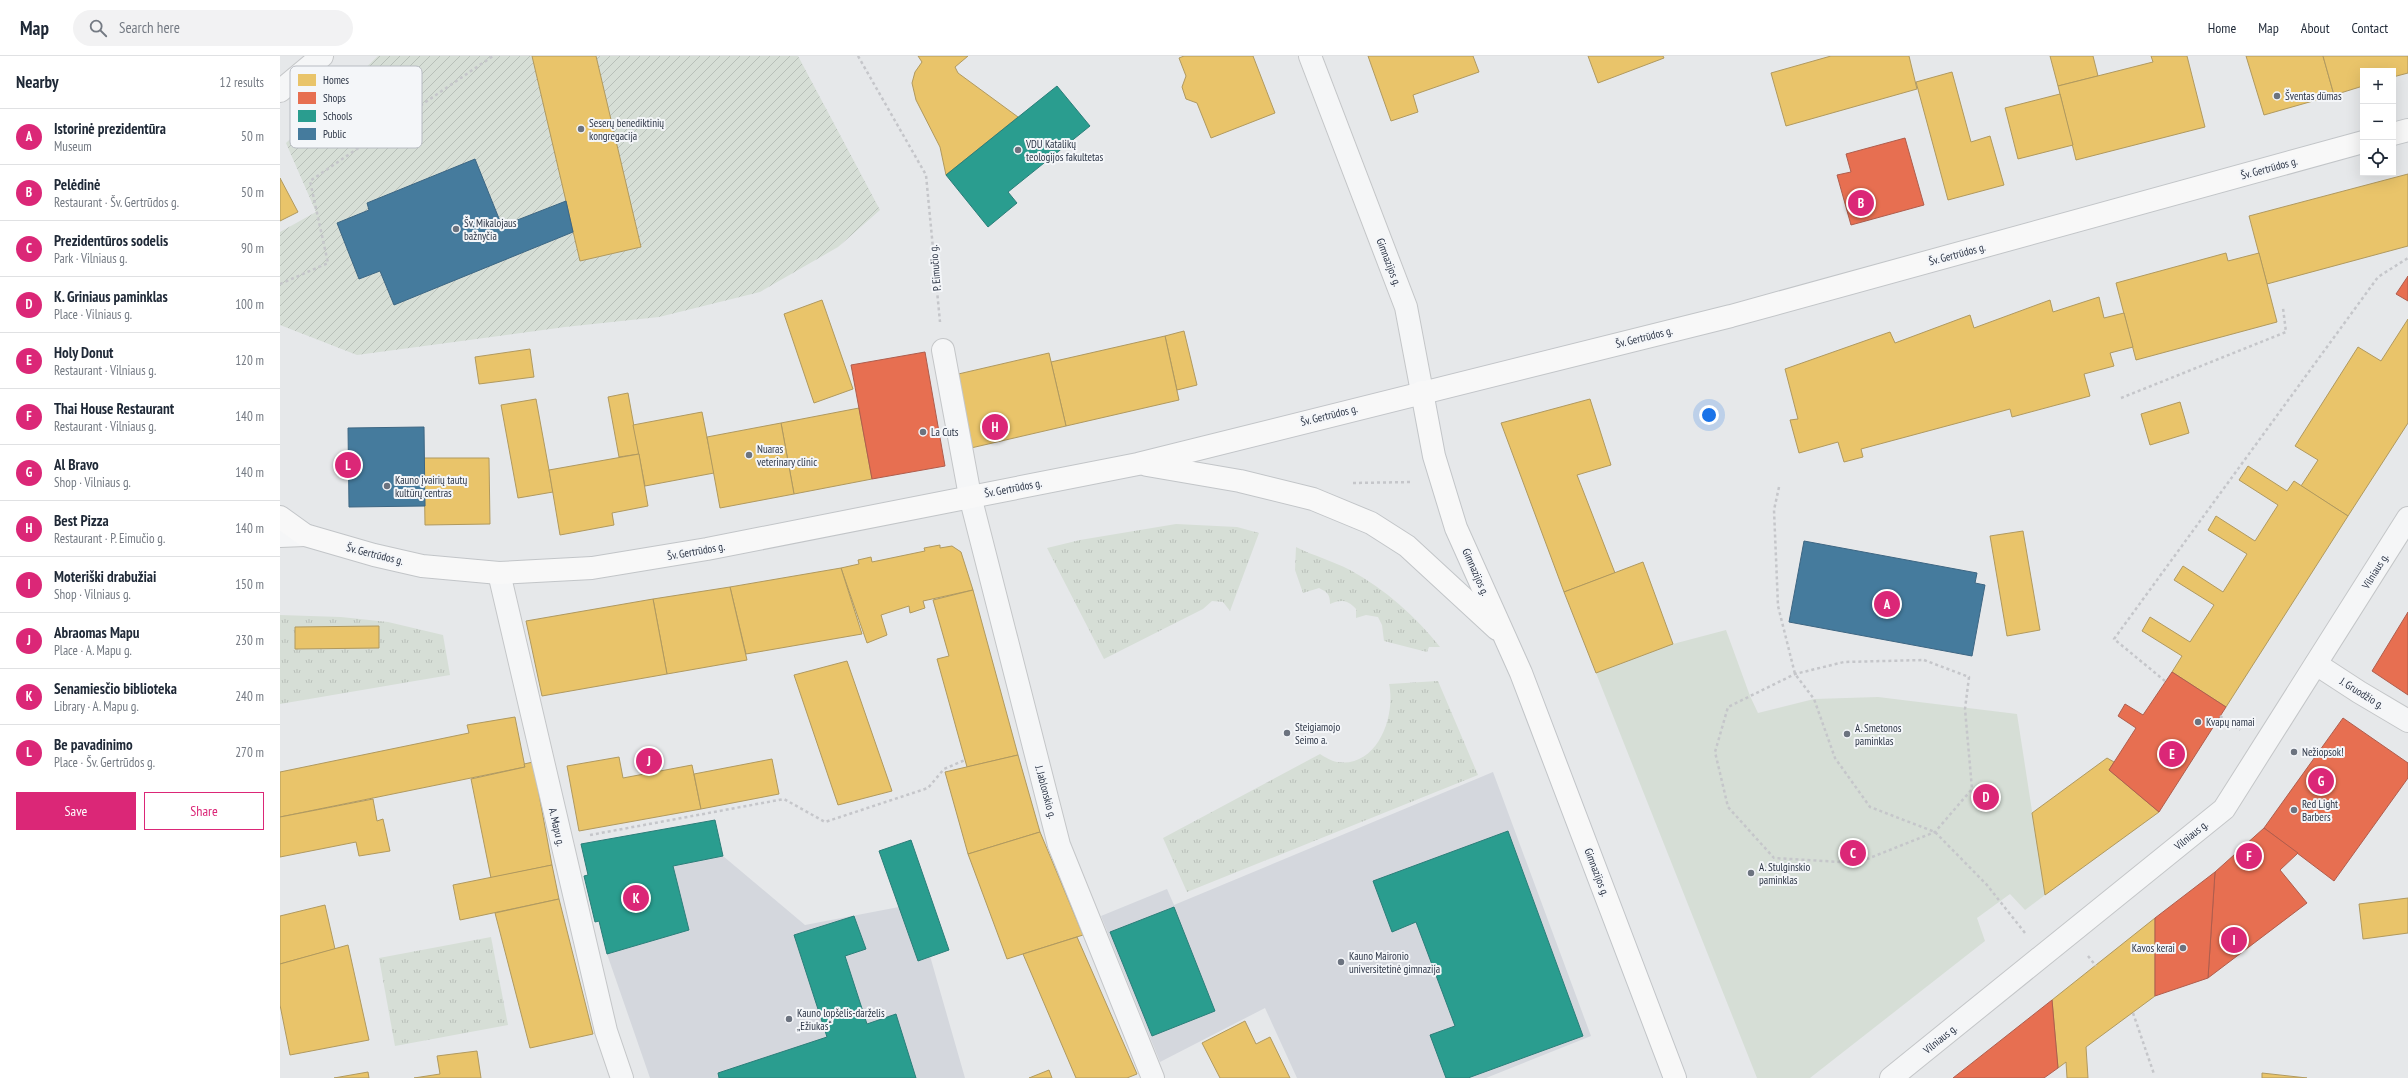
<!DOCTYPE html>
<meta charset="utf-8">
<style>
body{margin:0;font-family:"PT Sans Narrow",sans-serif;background:#f2f2f3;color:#1f2937}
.controls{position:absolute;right:12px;top:12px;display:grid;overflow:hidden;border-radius:0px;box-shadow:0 4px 16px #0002}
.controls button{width:36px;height:36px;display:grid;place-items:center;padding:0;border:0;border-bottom:1px solid #e0e1e3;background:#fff;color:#1f2937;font:20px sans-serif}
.you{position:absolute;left:1429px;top:359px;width:14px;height:14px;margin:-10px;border:3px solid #fff;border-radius:50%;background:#1a73e8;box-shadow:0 0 0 6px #1a73e833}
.badge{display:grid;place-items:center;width:26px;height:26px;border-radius:50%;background:#db2777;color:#fff;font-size:13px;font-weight:700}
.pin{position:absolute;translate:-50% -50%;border:2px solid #fff;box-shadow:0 1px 4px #0006}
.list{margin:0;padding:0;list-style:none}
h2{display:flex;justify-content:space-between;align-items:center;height:52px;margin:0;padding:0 16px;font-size:17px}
h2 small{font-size:13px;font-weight:400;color:#747a83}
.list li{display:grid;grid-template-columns:26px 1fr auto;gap:12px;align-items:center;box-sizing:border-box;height:56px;padding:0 16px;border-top:1px solid #e0e1e3}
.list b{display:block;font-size:15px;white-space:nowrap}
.list p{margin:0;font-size:13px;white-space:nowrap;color:#747a83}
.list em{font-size:13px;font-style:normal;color:#747a83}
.actions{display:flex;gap:8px;padding:12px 16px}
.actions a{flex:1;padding:9px 0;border:1px solid #db2777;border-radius:0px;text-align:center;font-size:14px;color:#db2777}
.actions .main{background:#db2777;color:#fff}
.icon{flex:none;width:22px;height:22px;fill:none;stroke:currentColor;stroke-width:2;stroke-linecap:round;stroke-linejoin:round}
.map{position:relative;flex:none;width:2128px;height:1022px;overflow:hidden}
header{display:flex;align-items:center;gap:24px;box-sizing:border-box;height:56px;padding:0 20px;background:#fff;border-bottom:1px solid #e0e1e3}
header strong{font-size:19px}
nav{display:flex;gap:22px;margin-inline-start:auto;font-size:14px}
.search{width:280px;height:36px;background:#f2f2f3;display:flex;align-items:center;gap:10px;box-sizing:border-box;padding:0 14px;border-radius:22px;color:#747a83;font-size:15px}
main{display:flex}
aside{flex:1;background:#fff}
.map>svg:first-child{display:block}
</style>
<header>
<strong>Map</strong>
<div class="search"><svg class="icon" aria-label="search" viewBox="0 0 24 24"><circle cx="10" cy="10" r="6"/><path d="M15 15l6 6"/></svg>Search here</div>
<nav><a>Home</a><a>Map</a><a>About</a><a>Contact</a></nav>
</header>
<main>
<aside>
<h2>Nearby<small>12 results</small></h2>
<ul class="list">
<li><span class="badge">A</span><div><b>Istorinė prezidentūra</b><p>Museum</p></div><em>50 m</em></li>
<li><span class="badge">B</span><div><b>Pelėdinė</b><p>Restaurant · Šv. Gertrūdos g.</p></div><em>50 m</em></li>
<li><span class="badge">C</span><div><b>Prezidentūros sodelis</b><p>Park · Vilniaus g.</p></div><em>90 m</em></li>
<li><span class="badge">D</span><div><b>K. Griniaus paminklas</b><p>Place · Vilniaus g.</p></div><em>100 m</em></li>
<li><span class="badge">E</span><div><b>Holy Donut</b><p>Restaurant · Vilniaus g.</p></div><em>120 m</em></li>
<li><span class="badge">F</span><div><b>Thai House Restaurant</b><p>Restaurant · Vilniaus g.</p></div><em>140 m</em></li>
<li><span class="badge">G</span><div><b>Al Bravo</b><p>Shop · Vilniaus g.</p></div><em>140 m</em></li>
<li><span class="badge">H</span><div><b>Best Pizza</b><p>Restaurant · P. Eimučio g.</p></div><em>140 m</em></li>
<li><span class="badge">I</span><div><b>Moteriški drabužiai</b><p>Shop · Vilniaus g.</p></div><em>150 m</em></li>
<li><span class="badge">J</span><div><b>Abraomas Mapu</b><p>Place · A. Mapu g.</p></div><em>230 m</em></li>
<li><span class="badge">K</span><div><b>Senamiesčio biblioteka</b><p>Library · A. Mapu g.</p></div><em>240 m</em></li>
<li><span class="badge">L</span><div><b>Be pavadinimo</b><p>Place · Šv. Gertrūdos g.</p></div><em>270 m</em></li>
</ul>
<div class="actions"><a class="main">Save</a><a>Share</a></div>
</aside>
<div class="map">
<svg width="2128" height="1022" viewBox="0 0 2128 1022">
<defs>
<pattern id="grass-tufts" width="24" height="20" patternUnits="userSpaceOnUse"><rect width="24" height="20" fill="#d6ded6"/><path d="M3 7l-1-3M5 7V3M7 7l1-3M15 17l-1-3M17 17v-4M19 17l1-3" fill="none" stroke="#b8bfb9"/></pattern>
<pattern id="garden-furrows" width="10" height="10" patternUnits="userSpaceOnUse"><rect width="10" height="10" fill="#d6ded6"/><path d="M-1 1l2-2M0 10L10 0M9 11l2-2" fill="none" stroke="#b8bfb9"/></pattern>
</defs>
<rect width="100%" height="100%" fill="#e6e8ea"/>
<g fill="#d4d7dd">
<path d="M1213 716 1311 980 1206 1022H1017L985 952 880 1006 821 860 887 833 894 849Z"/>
<path d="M443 800 525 869 619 851 638 905 650 900 685 1022H370L327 898 409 874 393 810Z"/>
</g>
<g fill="url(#grass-tufts)">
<path d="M896 468 957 471 979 477 950 555 943 546 932 545 923 553 824 603 767 492 800 484Z"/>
<path d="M1016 491C1034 500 1053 505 1070 514 1105 533 1135 560 1160 591H1149L1147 596 1104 585 1102 569 1098 561 1086 559 1076 562V553C1068 544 1061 543 1050 548 1050 538 1047 536 1039 532L1023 537 1015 514Z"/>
<path d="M0 559 61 561 108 566 163 579 170 619 0 648Z"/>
<path d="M1158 625 1198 719 907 836 883 782 1040 698C1045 701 1051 705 1057 706 1098 712 1116 659 1109 628Z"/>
<path d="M211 881 228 969 115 990 99 902Z"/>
</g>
<path fill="#d6ded6" d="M1446 574 1470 640 1478 657 1534 643 1598 641 1737 658 1765 839 1745 854 1730 838 1697 862 1705 885 1530 1022H1477L1316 617 1393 588Z"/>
<path fill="url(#garden-furrows)" d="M98 0H518L600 154 558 191 480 236 379 261 285 271 77 299 0 269V176L36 156 6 87Z"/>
<g fill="#e9c46a" stroke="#b0995f">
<path d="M252 0H316L361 191 300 205Z"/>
<path d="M638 0H688L675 11 678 17 738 61 666 119 660 91 636 44 632 27 635 16 642 6Z"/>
<path d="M904 0H973L995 57 931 82 917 47 906 43 902 31 906 20 899 2Z"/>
<path d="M1088 0H1193L1199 16 1133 39 1138 56 1111 65Z"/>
<path d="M1308 0H1383L1384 2 1318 27Z"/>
<path d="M1551 0H1629L1637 33 1506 70 1491 17Z"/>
<path d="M1770 0H1813L1818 20 1778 30Z"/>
<path d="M1871 0H1907L1925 71 1796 104 1778 30 1873 6Z"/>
<path d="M1966 0H2043L2054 39 1984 59Z"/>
<path d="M2043 0H2128V17L2113 21V15H2083V30L2054 39Z"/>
<path d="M1672 16 1691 86 1710 80 1724 129 1668 144 1636 26Z"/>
<path d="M1780 38 1793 89 1738 103 1725 52Z"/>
<path d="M2128 118V190L1987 228 1969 160Z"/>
<path d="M0 122 18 156 0 165Z"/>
<path d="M1946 197 1948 205 1979 197 1997 266 1856 304 1836 227Z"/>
<path d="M1819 241 1824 262 1844 257 1853 291 1830 297 1834 310 1804 318 1810 340 1732 361 1730 353 1581 393 1583 401 1564 406 1558 386 1519 397 1510 364 1518 363 1505 313 1610 276 1615 287 1690 259 1694 272 1770 244 1773 256Z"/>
<path d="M542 244 573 333 534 347 504 258Z"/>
<path d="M2128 263V367L2068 460 2021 430 2038 404 2015 390 2078 291 2101 305Z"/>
<path d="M904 275 917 329 897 334 885 280Z"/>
<path d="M885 280 899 344 786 370 771 306Z"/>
<path d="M250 293 254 321 199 328 195 301Z"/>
<path d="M769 297 786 370 691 392 674 319Z"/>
<path d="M348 337 359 398 339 401 328 341Z"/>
<path d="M256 343 273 436 238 442 221 349Z"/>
<path d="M1310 343 1331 409 1297 419 1335 517 1284 536 1221 367Z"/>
<path d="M1900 346 1909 377 1870 389 1861 358Z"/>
<path d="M579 352 592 423 514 438 501 367Z"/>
<path d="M422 356 434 417 365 430 353 369Z"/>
<path d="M501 367 514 438 440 452 427 381Z"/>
<path d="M359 398 368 450 332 457 334 469 280 479 269 414Z"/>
<path d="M144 402H209L210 468 145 469Z"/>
<path d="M1968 410 2007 435 2014 425 2068 460 1946 651 1892 616 1902 600 1862 575 1870 561 1910 586 1934 549 1894 524 1903 510 1943 536 1967 498 1928 474 1936 460 1975 485 1998 449 1959 424Z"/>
<path d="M1743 475 1760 574 1727 580 1710 480Z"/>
<path d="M660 489V492L672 490 681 496 693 534 643 545 645 552 630 557 629 550 601 559 607 579 587 587 561 512 579 508 578 504 591 501 592 506 645 495 644 492Z"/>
<path d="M1363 506 1393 588 1316 617 1284 536Z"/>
<path d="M561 512 582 578 466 598 450 531Z"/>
<path d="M450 531 467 604 387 618 373 543Z"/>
<path d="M693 534 738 699 687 711 657 603 669 600 653 544Z"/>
<path d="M373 543 387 618 262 640 246 565Z"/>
<path d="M99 570V592L15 593V571Z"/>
<path d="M567 605 612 735 558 749 514 619Z"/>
<path d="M235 661 245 711 0 761V716L189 677 187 669Z"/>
<path d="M738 699 760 776 688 798 665 716Z"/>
<path d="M339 701 343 722 412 709 421 753 299 775 287 710Z"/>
<path d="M1827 702 1834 706 1829 714 1879 756 1765 839 1752 757Z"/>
<path d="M492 703 499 738 421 753 414 718Z"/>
<path d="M253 706 272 809 211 822 191 723 245 711 244 708Z"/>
<path d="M93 743 97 765 103 763 110 795 79 800 76 786 0 801V761Z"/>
<path d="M760 776 803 879 727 903 688 798Z"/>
<path d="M272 809 279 843 180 864 173 829Z"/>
<path d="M2128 842V877L2083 883 2079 848Z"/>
<path d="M279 843 313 978 250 992 215 857Z"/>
<path d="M45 849 55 893 0 908V860Z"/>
<path d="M1875 862V940L1806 991 1808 1022H1787L1786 1006 1778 1012 1772 944Z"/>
<path d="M797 881 857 1018 847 1022H796L743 898Z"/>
<path d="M68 889 89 984 10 999 0 949V908Z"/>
<path d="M965 965 976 988 990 981 1010 1022H940L922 987Z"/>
<path d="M197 995 201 1022H134L160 1018 157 1000Z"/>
<path d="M769 1014 772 1022H749Z"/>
<path d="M88 1016 89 1022H54Z"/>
<path d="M1982 1017 2027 1022H1982Z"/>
</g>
<g fill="#e76f51" stroke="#af5d4d">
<path d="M1625 82 1644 149 1571 169 1557 119 1571 116 1566 98Z"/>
<path d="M2128 220V245L2116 238Z"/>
<path d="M645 296 665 410 592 423 571 309Z"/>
<path d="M2128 556V639L2092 615Z"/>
<path d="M1892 616 1946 651 1879 756 1829 714 1856 672 1838 660 1845 648 1863 659Z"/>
<path d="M2063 662 2128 707V722L2054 825 1984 772Z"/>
<path d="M1984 772 2018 797 2000 814 2027 847 1928 922 1935 816Z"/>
<path d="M1935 816 1928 922 1875 940V862Z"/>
<path d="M1772 944 1778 1012 1764 1022H1673Z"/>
</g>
<g fill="#2a9d8f" stroke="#2a7e79">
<path d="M777 30 810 70 728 136 737 147 708 171 666 119Z"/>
<path d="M435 764 443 800 393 810 409 874 327 898 319 865 315 866 304 820 308 819 301 788Z"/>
<path d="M1228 775 1303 980 1188 1022H1166L1150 979 1175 970 1136 866 1112 876 1093 825Z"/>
<path d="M631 784 669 894 638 905 599 795Z"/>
<path d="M894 851 935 955 872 980 830 876Z"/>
<path d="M574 860 586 893 565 900 587 968 616 958 636 1022H439L438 1017 547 981 514 879Z"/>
</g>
<g fill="#457b9d" stroke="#3d6683">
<path d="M195 103 222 170 286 145 293 176 114 249 100 215 79 223 57 167 89 154 87 147Z"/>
<path d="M144 371 145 450 69 451 68 372Z"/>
<path d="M1524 485 1697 517 1695 527 1705 529 1692 600 1509 566Z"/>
</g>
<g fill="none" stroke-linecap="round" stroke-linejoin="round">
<defs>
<g id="minor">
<path d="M1030 0 1126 251 1142 336"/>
<path d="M0 35 42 0"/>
<path d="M663 294 690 440 779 789 873 1022"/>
<path d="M0 480 25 479"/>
<path d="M219 517 326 975 342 1022"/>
<path d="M2036 608 2079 636 2128 665"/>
<path d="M1611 1022 1944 753 2128 462"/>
</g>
<g id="major">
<path d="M2113 78 2128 74"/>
<path d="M1142 336 1154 400 1176 472 1241 617 1395 1022"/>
<path d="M867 409 960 425 1033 443 1091 467 1127 490 1217 573"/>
<path d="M0 461 25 479 94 499 142 510 219 517 312 512 427 493 858 408 1451 260 2083 86"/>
</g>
</defs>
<use href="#minor" stroke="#c4c6c8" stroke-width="24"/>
<use href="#major" stroke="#c2c5c8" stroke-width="24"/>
<g stroke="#c5c6ca" stroke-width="2.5" stroke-dasharray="3 3" stroke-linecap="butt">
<path d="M578 0 646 119 660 266"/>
<path d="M0 228 48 207 30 125 213 0"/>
<path d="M1841 342 2006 276 2003 252"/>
<path d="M1073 427 1132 426"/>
<path d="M1499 431 1494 454 1498 550 1515 618 1534 643 1555 702 1590 751 1655 776 1707 829 1745 877"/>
<path d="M1644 604 1689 621 1685 653 1692 733 1655 776 1577 807 1494 802 1448 751 1435 696 1448 651 1515 618 1564 606Z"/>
<path d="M1885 625 1834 583 2098 221 2128 202"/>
<path d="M1940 660 1960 674"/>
<path d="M310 779 504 743 545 766 648 732 664 713 685 704"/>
<path d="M1808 900 1816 910"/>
<path d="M1853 957 1874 1018"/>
</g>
<use href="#minor" stroke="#f5f6f7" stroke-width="22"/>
<use href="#major" stroke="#f8f8f8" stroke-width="22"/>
</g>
<g fill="#6c737f" stroke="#f4f6f9" stroke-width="1.5">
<circle cx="1997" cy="40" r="4"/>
<circle cx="301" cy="73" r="4"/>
<circle cx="738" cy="94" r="4"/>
<circle cx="176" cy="173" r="4"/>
<circle cx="643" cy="376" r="4"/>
<circle cx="469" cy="399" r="4"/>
<circle cx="107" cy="430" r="4"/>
<circle cx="1918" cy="666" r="4"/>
<circle cx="1007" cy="677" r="4"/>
<circle cx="1567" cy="678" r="4"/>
<circle cx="2014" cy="696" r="4"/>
<circle cx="2014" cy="754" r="4"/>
<circle cx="1471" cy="817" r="4"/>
<circle cx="1903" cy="892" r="4"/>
<circle cx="1061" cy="906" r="4"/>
<circle cx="509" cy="963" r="4"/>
</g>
<g text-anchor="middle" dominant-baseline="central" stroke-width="4" stroke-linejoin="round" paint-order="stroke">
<g font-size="11" fill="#2b3445" stroke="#f4f6f9" text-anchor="start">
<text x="2005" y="40">Šventas dūmas</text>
<text x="309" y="67">Seserų benediktinių<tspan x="309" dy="13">kongregacija</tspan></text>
<text x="746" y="88">VDU Katalikų<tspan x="746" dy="13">teologijos fakultetas</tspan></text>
<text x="184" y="167">Šv. Mikalojaus<tspan x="184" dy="13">bažnyčia</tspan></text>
<text x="651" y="376">La Cuts</text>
<text x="477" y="393">Nuaras<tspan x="477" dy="13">veterinary clinic</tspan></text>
<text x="115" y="424">Kauno įvairių tautų<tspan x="115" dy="13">kultūrų centras</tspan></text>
<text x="1926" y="666">Kvapų namai</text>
<text x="1015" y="671">Steigiamojo<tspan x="1015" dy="13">Seimo a.</tspan></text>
<text x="1575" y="672">A. Smetonos<tspan x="1575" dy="13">paminklas</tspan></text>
<text x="2022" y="696">Nežiopsok!</text>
<text x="2022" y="748">Red Light<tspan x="2022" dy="13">Barbers</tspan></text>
<text x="1479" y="811">A. Stulginskio<tspan x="1479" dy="13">paminklas</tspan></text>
<text x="1895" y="892" text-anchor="end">Kavos kerai</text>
<text x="1069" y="900">Kauno Maironio<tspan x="1069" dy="13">universitetinė gimnazija</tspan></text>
<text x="517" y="957">Kauno lopšelis-darželis<tspan x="517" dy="13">„Ežiukas“</tspan></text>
</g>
<g font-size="11" fill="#2b3445" stroke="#f4f6f9">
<text transform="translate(1989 112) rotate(-15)">Šv. Gertrūdos g.</text>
<text transform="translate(1677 198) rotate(-15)">Šv. Gertrūdos g.</text>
<text transform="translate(1109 206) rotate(69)">Gimnazijos g.</text>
<text transform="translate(655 212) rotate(-95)">P. Eimučio g.</text>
<text transform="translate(1364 281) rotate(-14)">Šv. Gertrūdos g.</text>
<text transform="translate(1049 359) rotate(-14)">Šv. Gertrūdos g.</text>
<text transform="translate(733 432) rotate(-11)">Šv. Gertrūdos g.</text>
<text transform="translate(416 495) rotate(-10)">Šv. Gertrūdos g.</text>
<text transform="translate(95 498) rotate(14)">Šv. Gertrūdos g.</text>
<text transform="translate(2095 515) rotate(-58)">Vilniaus g.</text>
<text transform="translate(1196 516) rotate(66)">Gimnazijos g.</text>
<text transform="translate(2082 637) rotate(32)">J. Gruodžio g.</text>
<text transform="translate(766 736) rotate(75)">J. Jablonskio g.</text>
<text transform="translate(277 771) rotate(77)">A. Mapu g.</text>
<text transform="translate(1911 779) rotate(-39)">Vilniaus g.</text>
<text transform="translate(1317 816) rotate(69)">Gimnazijos g.</text>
<text transform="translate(1660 983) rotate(-39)">Vilniaus g.</text>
</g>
</g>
<rect x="10" y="10" width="132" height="82" rx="6" fill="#f4f6f9" stroke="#b8bcc3" stroke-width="1"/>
<rect x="18" y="18" width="18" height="12" fill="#e9c46a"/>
<rect x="18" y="36" width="18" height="12" fill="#e76f51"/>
<rect x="18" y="54" width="18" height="12" fill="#2a9d8f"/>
<rect x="18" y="72" width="18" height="12" fill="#457b9d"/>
<g font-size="11" fill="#2b3445">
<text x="43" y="28">Homes</text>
<text x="43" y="46">Shops</text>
<text x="43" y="64">Schools</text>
<text x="43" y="82">Public</text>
</g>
</svg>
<div class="controls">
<button>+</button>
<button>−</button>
<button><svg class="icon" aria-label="locate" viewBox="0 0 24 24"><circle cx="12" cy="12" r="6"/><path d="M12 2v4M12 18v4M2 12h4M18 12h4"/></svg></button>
</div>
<div class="you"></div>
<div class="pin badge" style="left:1607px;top:548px">A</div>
<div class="pin badge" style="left:1581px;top:147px">B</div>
<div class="pin badge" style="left:1573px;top:797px">C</div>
<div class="pin badge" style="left:1706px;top:741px">D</div>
<div class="pin badge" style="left:1892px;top:698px">E</div>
<div class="pin badge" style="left:1969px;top:800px">F</div>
<div class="pin badge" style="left:2041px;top:725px">G</div>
<div class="pin badge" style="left:715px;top:371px">H</div>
<div class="pin badge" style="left:1954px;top:884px">I</div>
<div class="pin badge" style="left:369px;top:705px">J</div>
<div class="pin badge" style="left:356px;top:842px">K</div>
<div class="pin badge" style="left:68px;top:409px">L</div>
</div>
</main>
